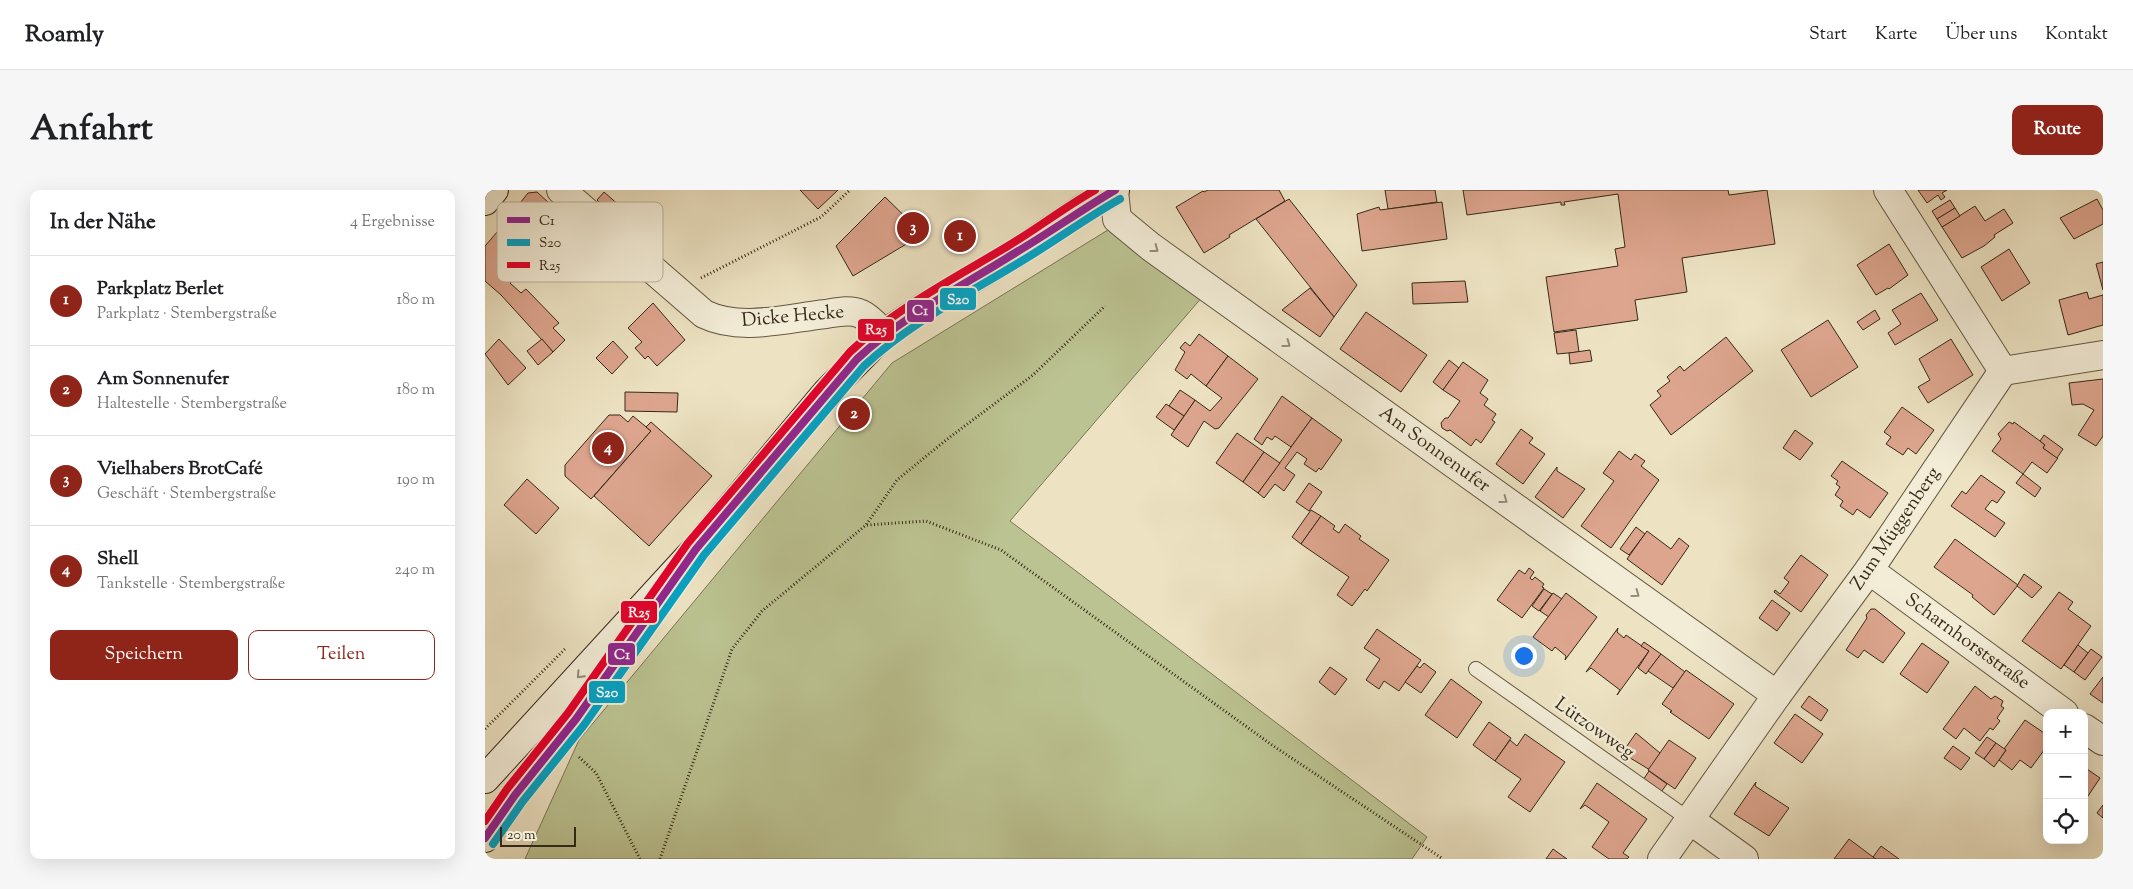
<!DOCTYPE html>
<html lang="de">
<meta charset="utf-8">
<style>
body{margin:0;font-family:"Sorts Mill Goudy",serif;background:#f6f6f6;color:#202124}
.controls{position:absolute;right:15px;bottom:15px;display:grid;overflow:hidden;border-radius:10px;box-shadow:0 5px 20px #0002}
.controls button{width:45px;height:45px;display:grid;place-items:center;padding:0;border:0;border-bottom:1px solid #e0e0e0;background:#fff;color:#202124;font:25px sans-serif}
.scale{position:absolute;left:15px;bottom:12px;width:76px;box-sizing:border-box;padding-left:5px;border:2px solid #362917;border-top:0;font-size:14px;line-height:18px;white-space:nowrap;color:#362917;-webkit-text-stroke:4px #f3edd8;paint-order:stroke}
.you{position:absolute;left:1038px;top:465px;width:18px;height:18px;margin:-12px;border:4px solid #fff;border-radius:50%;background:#1a73e8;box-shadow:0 0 0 8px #1a73e833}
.badge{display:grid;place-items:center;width:32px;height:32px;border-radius:50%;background:#8f2418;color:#fff;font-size:16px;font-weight:700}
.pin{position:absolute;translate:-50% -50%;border:2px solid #fff;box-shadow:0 1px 5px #0006}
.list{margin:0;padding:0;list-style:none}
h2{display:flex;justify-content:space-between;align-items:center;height:65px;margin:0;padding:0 20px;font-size:21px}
h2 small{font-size:16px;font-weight:400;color:#757577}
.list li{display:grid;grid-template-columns:32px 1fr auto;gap:15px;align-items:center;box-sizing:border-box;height:90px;padding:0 20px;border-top:1px solid #e0e0e0}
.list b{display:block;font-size:19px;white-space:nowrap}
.list p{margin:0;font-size:16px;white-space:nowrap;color:#757577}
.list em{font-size:16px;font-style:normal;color:#757577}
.actions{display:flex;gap:10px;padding:15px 20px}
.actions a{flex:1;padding:11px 0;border:1px solid #8f2418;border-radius:10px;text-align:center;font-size:18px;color:#8f2418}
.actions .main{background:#8f2418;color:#fff}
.icon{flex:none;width:28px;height:28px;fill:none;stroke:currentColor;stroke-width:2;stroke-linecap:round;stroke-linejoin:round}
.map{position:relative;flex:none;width:1618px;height:669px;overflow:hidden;border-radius:10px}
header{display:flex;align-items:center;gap:30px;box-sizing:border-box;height:70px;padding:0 25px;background:#fff;border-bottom:1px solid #e0e0e0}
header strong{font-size:24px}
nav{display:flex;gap:28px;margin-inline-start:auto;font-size:18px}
.intro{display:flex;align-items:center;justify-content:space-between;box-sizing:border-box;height:120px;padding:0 30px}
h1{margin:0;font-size:35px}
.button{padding:12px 22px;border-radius:10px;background:#8f2418;color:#fff;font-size:18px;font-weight:700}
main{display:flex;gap:30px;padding:0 30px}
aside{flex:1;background:#fff;border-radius:10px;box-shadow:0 5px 20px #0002}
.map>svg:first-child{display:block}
</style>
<header>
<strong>Roamly</strong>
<nav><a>Start</a><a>Karte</a><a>Über uns</a><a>Kontakt</a></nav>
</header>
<div class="intro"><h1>Anfahrt</h1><a class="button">Route</a></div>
<main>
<aside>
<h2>In der Nähe<small>4 Ergebnisse</small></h2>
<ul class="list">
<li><span class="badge">1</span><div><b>Parkplatz Berlet</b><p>Parkplatz · Stembergstraße</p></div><em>180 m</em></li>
<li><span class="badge">2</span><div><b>Am Sonnenufer</b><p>Haltestelle · Stembergstraße</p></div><em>180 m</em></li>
<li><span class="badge">3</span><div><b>Vielhabers BrotCafé</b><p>Geschäft · Stembergstraße</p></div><em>190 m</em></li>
<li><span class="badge">4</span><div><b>Shell</b><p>Tankstelle · Stembergstraße</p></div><em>240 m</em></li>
</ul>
<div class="actions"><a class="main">Speichern</a><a>Teilen</a></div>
</aside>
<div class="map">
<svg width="1618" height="669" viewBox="0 0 1618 669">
<rect width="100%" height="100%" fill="#ede3c3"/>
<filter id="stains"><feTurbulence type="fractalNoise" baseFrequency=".004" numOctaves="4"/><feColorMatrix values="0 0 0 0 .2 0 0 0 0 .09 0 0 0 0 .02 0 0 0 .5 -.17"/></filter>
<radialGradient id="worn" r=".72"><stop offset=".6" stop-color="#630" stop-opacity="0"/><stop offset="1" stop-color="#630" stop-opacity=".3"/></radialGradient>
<path fill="#bcc392" stroke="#797654" d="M631 35 718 106 525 331 942 647 927 669H40L94 550 407 173Z"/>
<g fill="#dda58e" stroke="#362917">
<path d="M315 0H353L333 19Z"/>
<path d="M723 0H794L800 11 744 45 745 47 719 63 691 17 718 1 719 2Z"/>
<path d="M900 0H950L952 12 903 19Z"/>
<path d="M978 0H1243L1244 5 1282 0 1290 54 1197 68 1202 102 1150 110 1153 130 1069 142 1061 87 1133 76 1130 59 1140 57 1133 4 1079 12 1080 15H1076V12L982 25Z"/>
<path d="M1433 0H1462L1457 3 1460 7 1456 10 1453 5 1442 13Z"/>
<path d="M52 2 79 27 44 71 13 41 43 3Z"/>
<path d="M119 2 136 17 128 25 112 10Z"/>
<path d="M400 7 438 44 368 86 351 56Z"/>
<path d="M804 9 872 95 849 127 771 29Z"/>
<path d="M1612 9 1618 20V34L1589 49 1575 28Z"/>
<path d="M1465 10 1470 18 1452 29 1447 21Z"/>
<path d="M957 12 962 49 877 61 872 24 894 17 895 20Z"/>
<path d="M1490 16 1500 31 1519 19 1528 33 1509 45 1510 47 1499 56 1477 68 1457 37Z"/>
<path d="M1470 18 1475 26 1457 37 1452 29Z"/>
<path d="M13 41 44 71 25 93 36 103 41 99 74 133 68 138 80 150 68 162 16 105 0 91V56Z"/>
<path d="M1404 54 1423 85 1404 99 1403 98 1391 105 1372 75Z"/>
<path d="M1524 59 1545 93 1517 111 1496 77Z"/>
<path d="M1618 72V100L1611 74Z"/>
<path d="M980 91 983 112 928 114 927 93Z"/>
<path d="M825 98 849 127 835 147 797 120Z"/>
<path d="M1602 102 1604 109 1618 105V135L1583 145 1574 110Z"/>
<path d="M1436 103 1453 130 1410 155 1403 143 1416 134 1407 120Z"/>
<path d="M168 113 200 150 172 176 163 166 160 169 150 158 157 152 143 138Z"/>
<path d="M1390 120 1395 129 1378 140 1372 132Z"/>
<path d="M881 122 942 165 916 202 855 159Z"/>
<path d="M1343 130 1373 177 1326 207 1296 160Z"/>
<path d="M1091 140 1094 162 1072 164 1069 143Z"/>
<path d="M714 144 743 166 721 196 706 184 702 189 690 180 700 162 695 158 700 152 705 156Z"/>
<path d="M1241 147 1268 181 1186 245 1165 215 1176 206 1172 201 1185 191 1182 187 1195 176 1199 181Z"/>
<path d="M14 149 41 178 23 195 0 164Z"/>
<path d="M57 149 68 162 53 175 42 161Z"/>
<path d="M1466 149 1488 185 1443 213 1433 197 1445 190 1434 169Z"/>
<path d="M128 151 143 167 127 184 111 168Z"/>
<path d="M1105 160 1107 171 1085 174 1084 163Z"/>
<path d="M743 166 773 189 734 238 730 239 719 231 703 257 686 245 710 210 725 221 737 208 721 196Z"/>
<path d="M964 170 974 178 958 200 948 192Z"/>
<path d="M978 172 1003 190 995 203 1003 209 999 215 1011 224 1007 230 1010 232 996 253 991 249 986 256 965 240 962 241 957 238 956 233 960 228H963L975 211 958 200Z"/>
<path d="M1618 189V246L1611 256 1593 245 1609 220 1598 214 1587 215 1584 193Z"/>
<path d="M695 200 710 210 699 226 684 216Z"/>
<path d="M140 202 193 203 192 222 140 221Z"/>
<path d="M797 206 827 228 806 257 790 246 787 250 782 247 777 255 769 249Z"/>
<path d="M681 214 699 226 689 240 671 227Z"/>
<path d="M1417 217 1449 240 1431 264 1423 258 1418 265 1401 254 1406 247 1399 242Z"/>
<path d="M124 225H135L143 232 148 226 166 241 106 309 80 286V275Z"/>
<path d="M827 228 857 250 836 280 834 278 831 282 819 274 822 269 812 262 800 278 810 285 799 301 790 294 779 308 773 303Z"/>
<path d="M166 232 227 286 164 356 109 306 166 241 161 237Z"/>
<path d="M1524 232 1528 234 1529 232 1555 251 1560 255 1558 258 1573 268 1562 283 1547 272 1538 284 1507 261 1516 249 1513 244Z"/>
<path d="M1036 239 1048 248 1044 253 1060 264 1038 294 1011 274Z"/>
<path d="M1310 240 1328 253 1315 270 1298 258Z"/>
<path d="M752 243 779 262 758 292 731 273Z"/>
<path d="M1559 245 1578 259 1572 268 1558 258 1560 255 1555 251Z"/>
<path d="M1134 261 1146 270 1150 264 1160 271 1156 276 1174 290 1126 358 1096 336 1129 291 1118 283Z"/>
<path d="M779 262 795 273 773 303 758 292Z"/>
<path d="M1357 271 1403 303 1385 328 1372 319 1368 325 1355 316 1358 311 1350 305 1355 297 1351 294 1353 291 1346 286Z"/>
<path d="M1072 277V281L1100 299 1078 328 1050 307Z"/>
<path d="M1538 284 1556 298 1550 307 1531 293Z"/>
<path d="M1496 285 1520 302 1512 313 1507 310 1500 319 1520 333 1510 347 1466 316 1477 301 1481 304Z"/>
<path d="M42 289 74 318 51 344 19 315Z"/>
<path d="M824 293 837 302 824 321 811 312Z"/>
<path d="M826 320 836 326 816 354 807 347Z"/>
<path d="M836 326 850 336 848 339 854 343 860 334 876 346 874 349 904 370 882 401 880 399 867 416 852 405 864 387 816 354Z"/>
<path d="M1151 337 1160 344 1144 365 1135 359Z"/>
<path d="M1162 341 1186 359 1194 348 1204 356 1177 395 1142 369Z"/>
<path d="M1470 349 1533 395 1509 425 1487 407 1488 405 1449 377Z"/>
<path d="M1316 365 1343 385 1316 422 1289 402 1290 400 1295 404 1304 392 1299 388Z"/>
<path d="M1044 378 1049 382 1045 388 1047 390 1050 387 1059 394 1057 397 1059 398 1037 428 1012 410 1034 380 1040 384Z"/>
<path d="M1539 384 1557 397 1547 408 1532 396Z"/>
<path d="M1059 399 1067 404 1054 421 1047 416Z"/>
<path d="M1574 402 1588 412 1583 419 1606 436 1576 479 1537 451Z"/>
<path d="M1068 403 1077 409 1064 427 1055 421Z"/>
<path d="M1081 403 1112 427 1080 470 1081 466 1070 457 1067 461 1048 447Z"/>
<path d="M1287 410 1305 423 1292 441 1274 428Z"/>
<path d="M1386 419H1390L1420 443 1398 473 1379 460 1373 468 1361 460 1382 428 1381 425Z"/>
<path d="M1133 438 1132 442 1139 448 1141 445 1164 461 1132 505 1135 500 1106 478 1101 482Z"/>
<path d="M892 439 936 470 914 501 899 491 894 499 881 490 895 469 879 458Z"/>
<path d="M1159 452 1176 464 1161 484 1153 478 1164 461 1156 456Z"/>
<path d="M1437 453 1464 472 1442 503 1415 484Z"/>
<path d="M1593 455 1603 463 1589 482 1579 475Z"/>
<path d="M1606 459 1617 467 1600 490 1589 482Z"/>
<path d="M1176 464 1200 482 1188 498 1163 481Z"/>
<path d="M939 473 951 482 936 503 920 492 932 476 935 478Z"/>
<path d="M845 477 862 489 850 505 834 492Z"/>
<path d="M1201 480 1249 514 1224 549 1185 522 1187 521 1177 514Z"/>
<path d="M1618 487V513L1605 504Z"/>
<path d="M966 489 997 512 972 548 940 525Z"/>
<path d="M1490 496 1506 509 1510 506 1518 511 1516 516 1519 518 1512 528 1515 531 1508 540 1505 538 1495 551 1479 538 1471 549 1458 539Z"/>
<path d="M1324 506 1343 520 1336 531 1316 517Z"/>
<path d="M1310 524 1338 544 1317 573 1289 553Z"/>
<path d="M1540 530 1562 545V556L1546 578 1535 570 1527 580 1514 570 1521 560 1519 559Z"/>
<path d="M1004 532 1026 548 1010 571 988 555Z"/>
<path d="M1151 543 1175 563 1165 580 1137 563Z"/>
<path d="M1040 544 1080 572 1045 622 1023 607 1036 589 1010 571 1025 550 1032 556Z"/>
<path d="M1502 547 1511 553 1499 569 1490 563Z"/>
<path d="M1184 550 1211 568 1190 599 1163 580Z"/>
<path d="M1511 553 1521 560 1509 577 1499 569Z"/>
<path d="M1468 556 1485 568 1476 580 1459 568Z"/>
<path d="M1599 577 1615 588 1599 612Z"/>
<path d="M1164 581 1182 594 1176 602 1158 590Z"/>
<path d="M1271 592 1270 596 1304 618 1284 646 1249 624Z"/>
<path d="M1112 593 1162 629 1138 663 1144 667 1142 669H1124L1107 657 1124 632 1100 615 1095 619Z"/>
<path d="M1618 615V628L1612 623Z"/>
<path d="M1364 649 1388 667 1391 669H1349Z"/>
<path d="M1396 656 1414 669H1391L1388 667Z"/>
<path d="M1068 659 1082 669H1061Z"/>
</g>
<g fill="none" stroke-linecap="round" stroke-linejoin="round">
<defs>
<path id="lane" d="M991 479 1205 630"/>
<g id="street">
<path d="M76 0 219 124C256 142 302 128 341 124 353 122 365 119 376 124 385 128 392 137 399 144"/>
<path d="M629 1 632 29 666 57 1292 505"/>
<path d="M1518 181 1618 165"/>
<path d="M1384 380 1579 523"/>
<path d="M1599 538 1618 551"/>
<path d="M1205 630 1259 669"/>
<path d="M1177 669 1292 505 1384 380 1518 181 1403 0"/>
</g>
<g id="secondary">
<path d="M0 11 9 0"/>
<path d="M0 589 211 359 341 203 399 144 435 120 531 63 597 19 630 0"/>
<path d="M0 648 30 605 91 529 147 450"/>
</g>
</defs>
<use href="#lane" stroke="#645842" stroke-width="16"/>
<use href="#street" stroke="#645842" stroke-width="30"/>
<use href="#secondary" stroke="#362917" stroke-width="30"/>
<g stroke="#362917" stroke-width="3" stroke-dasharray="1 2.5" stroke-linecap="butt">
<path d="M216 88 336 27 365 0"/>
<path d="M382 335 441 331 516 360 787 555 958 669"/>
<path d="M0 539 80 459"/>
<path d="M94 567 111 583 155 669"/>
<path d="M175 669 247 459 277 421 381 335 412 290 461 250 548 185 620 116"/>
</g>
<use href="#lane" stroke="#f3edd8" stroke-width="14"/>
<use href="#street" stroke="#f3edd8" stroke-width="28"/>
<use href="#secondary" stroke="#f3edd8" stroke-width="28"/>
<defs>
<path id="bus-1" d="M0 648 30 605 91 529 211 359 372 169C419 125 476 97 530 63 564 43 596 20 630 0"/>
<path id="bus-2" d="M8 654 38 611 99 535 219 365 379 176C425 133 481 105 535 72 569 52 601 28 635 9"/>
<path id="bus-3" d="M0 631 22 599 83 523 203 353 365 162C411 118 468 89 523 56 553 38 580 17 610 0"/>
</defs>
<use href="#bus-1" stroke="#f3edd8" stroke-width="11"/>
<use href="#bus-2" stroke="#f3edd8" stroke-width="11"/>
<use href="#bus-3" stroke="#f3edd8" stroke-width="11"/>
<use href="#bus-1" stroke="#91268f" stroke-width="8"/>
<use href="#bus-2" stroke="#03a3c5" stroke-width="8"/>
<use href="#bus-3" stroke="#e4002b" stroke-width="8"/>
</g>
<defs><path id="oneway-chevron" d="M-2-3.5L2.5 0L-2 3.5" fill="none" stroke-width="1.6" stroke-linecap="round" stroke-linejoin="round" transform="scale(1.25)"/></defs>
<g stroke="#948b78">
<use href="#oneway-chevron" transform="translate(670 59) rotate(37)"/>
<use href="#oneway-chevron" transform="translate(802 154) rotate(36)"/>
<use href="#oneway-chevron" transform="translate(1019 310) rotate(36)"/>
<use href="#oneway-chevron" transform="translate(1151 404) rotate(36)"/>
<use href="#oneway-chevron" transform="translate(95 485) rotate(133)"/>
</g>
<g text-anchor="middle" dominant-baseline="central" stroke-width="5" stroke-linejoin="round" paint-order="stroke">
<g font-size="19" fill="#362917" stroke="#f3edd8">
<text transform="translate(308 127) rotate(-5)">Dicke Hecke</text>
<text transform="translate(949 260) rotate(36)">Am Sonnenufer</text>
<text transform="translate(1411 339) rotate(-56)">Zum Müggenberg</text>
<text transform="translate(1482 452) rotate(36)">Scharnhorststraße</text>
<text transform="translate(1109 539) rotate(35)">Lützowweg</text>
</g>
</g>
<rect x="12" y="12" width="166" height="80" rx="8" fill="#f3edd8" stroke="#bab29e" stroke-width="1"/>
<rect x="22" y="27" width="23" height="6" fill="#91268f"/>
<rect x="22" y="49" width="23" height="7" fill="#03a3c5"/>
<rect x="22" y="72" width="23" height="6" fill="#e4002b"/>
<g font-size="14" fill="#362917">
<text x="54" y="35">C1</text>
<text x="54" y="57">S20</text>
<text x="54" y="80">R25</text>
</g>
<g stroke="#f3edd8" stroke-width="2">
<rect x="454" y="97" width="38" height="24" rx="5" fill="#03a3c5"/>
<rect x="421" y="109" width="29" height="24" rx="5" fill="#91268f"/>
<rect x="372" y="128" width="38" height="24" rx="5" fill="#e4002b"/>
<rect x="135" y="410" width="38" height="24" rx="5" fill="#e4002b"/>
<rect x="122" y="452" width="29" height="24" rx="5" fill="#91268f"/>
<rect x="103" y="490" width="38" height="24" rx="5" fill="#03a3c5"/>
</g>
<g font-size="14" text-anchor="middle" font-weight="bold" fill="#fff">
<text x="473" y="114">S20</text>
<text x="435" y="125">C1</text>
<text x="391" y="144">R25</text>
<text x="154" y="427">R25</text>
<text x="137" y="469">C1</text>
<text x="122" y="507">S20</text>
</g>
<rect width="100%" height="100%" filter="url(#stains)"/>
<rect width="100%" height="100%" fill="url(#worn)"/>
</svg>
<div class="controls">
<button>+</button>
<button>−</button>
<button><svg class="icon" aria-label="locate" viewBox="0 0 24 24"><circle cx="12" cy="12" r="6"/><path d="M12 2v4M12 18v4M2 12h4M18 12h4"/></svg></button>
</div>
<div class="scale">20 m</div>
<div class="you"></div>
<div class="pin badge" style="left:475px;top:46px">1</div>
<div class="pin badge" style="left:369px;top:224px">2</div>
<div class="pin badge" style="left:428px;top:38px">3</div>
<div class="pin badge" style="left:123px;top:258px">4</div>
</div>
</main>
